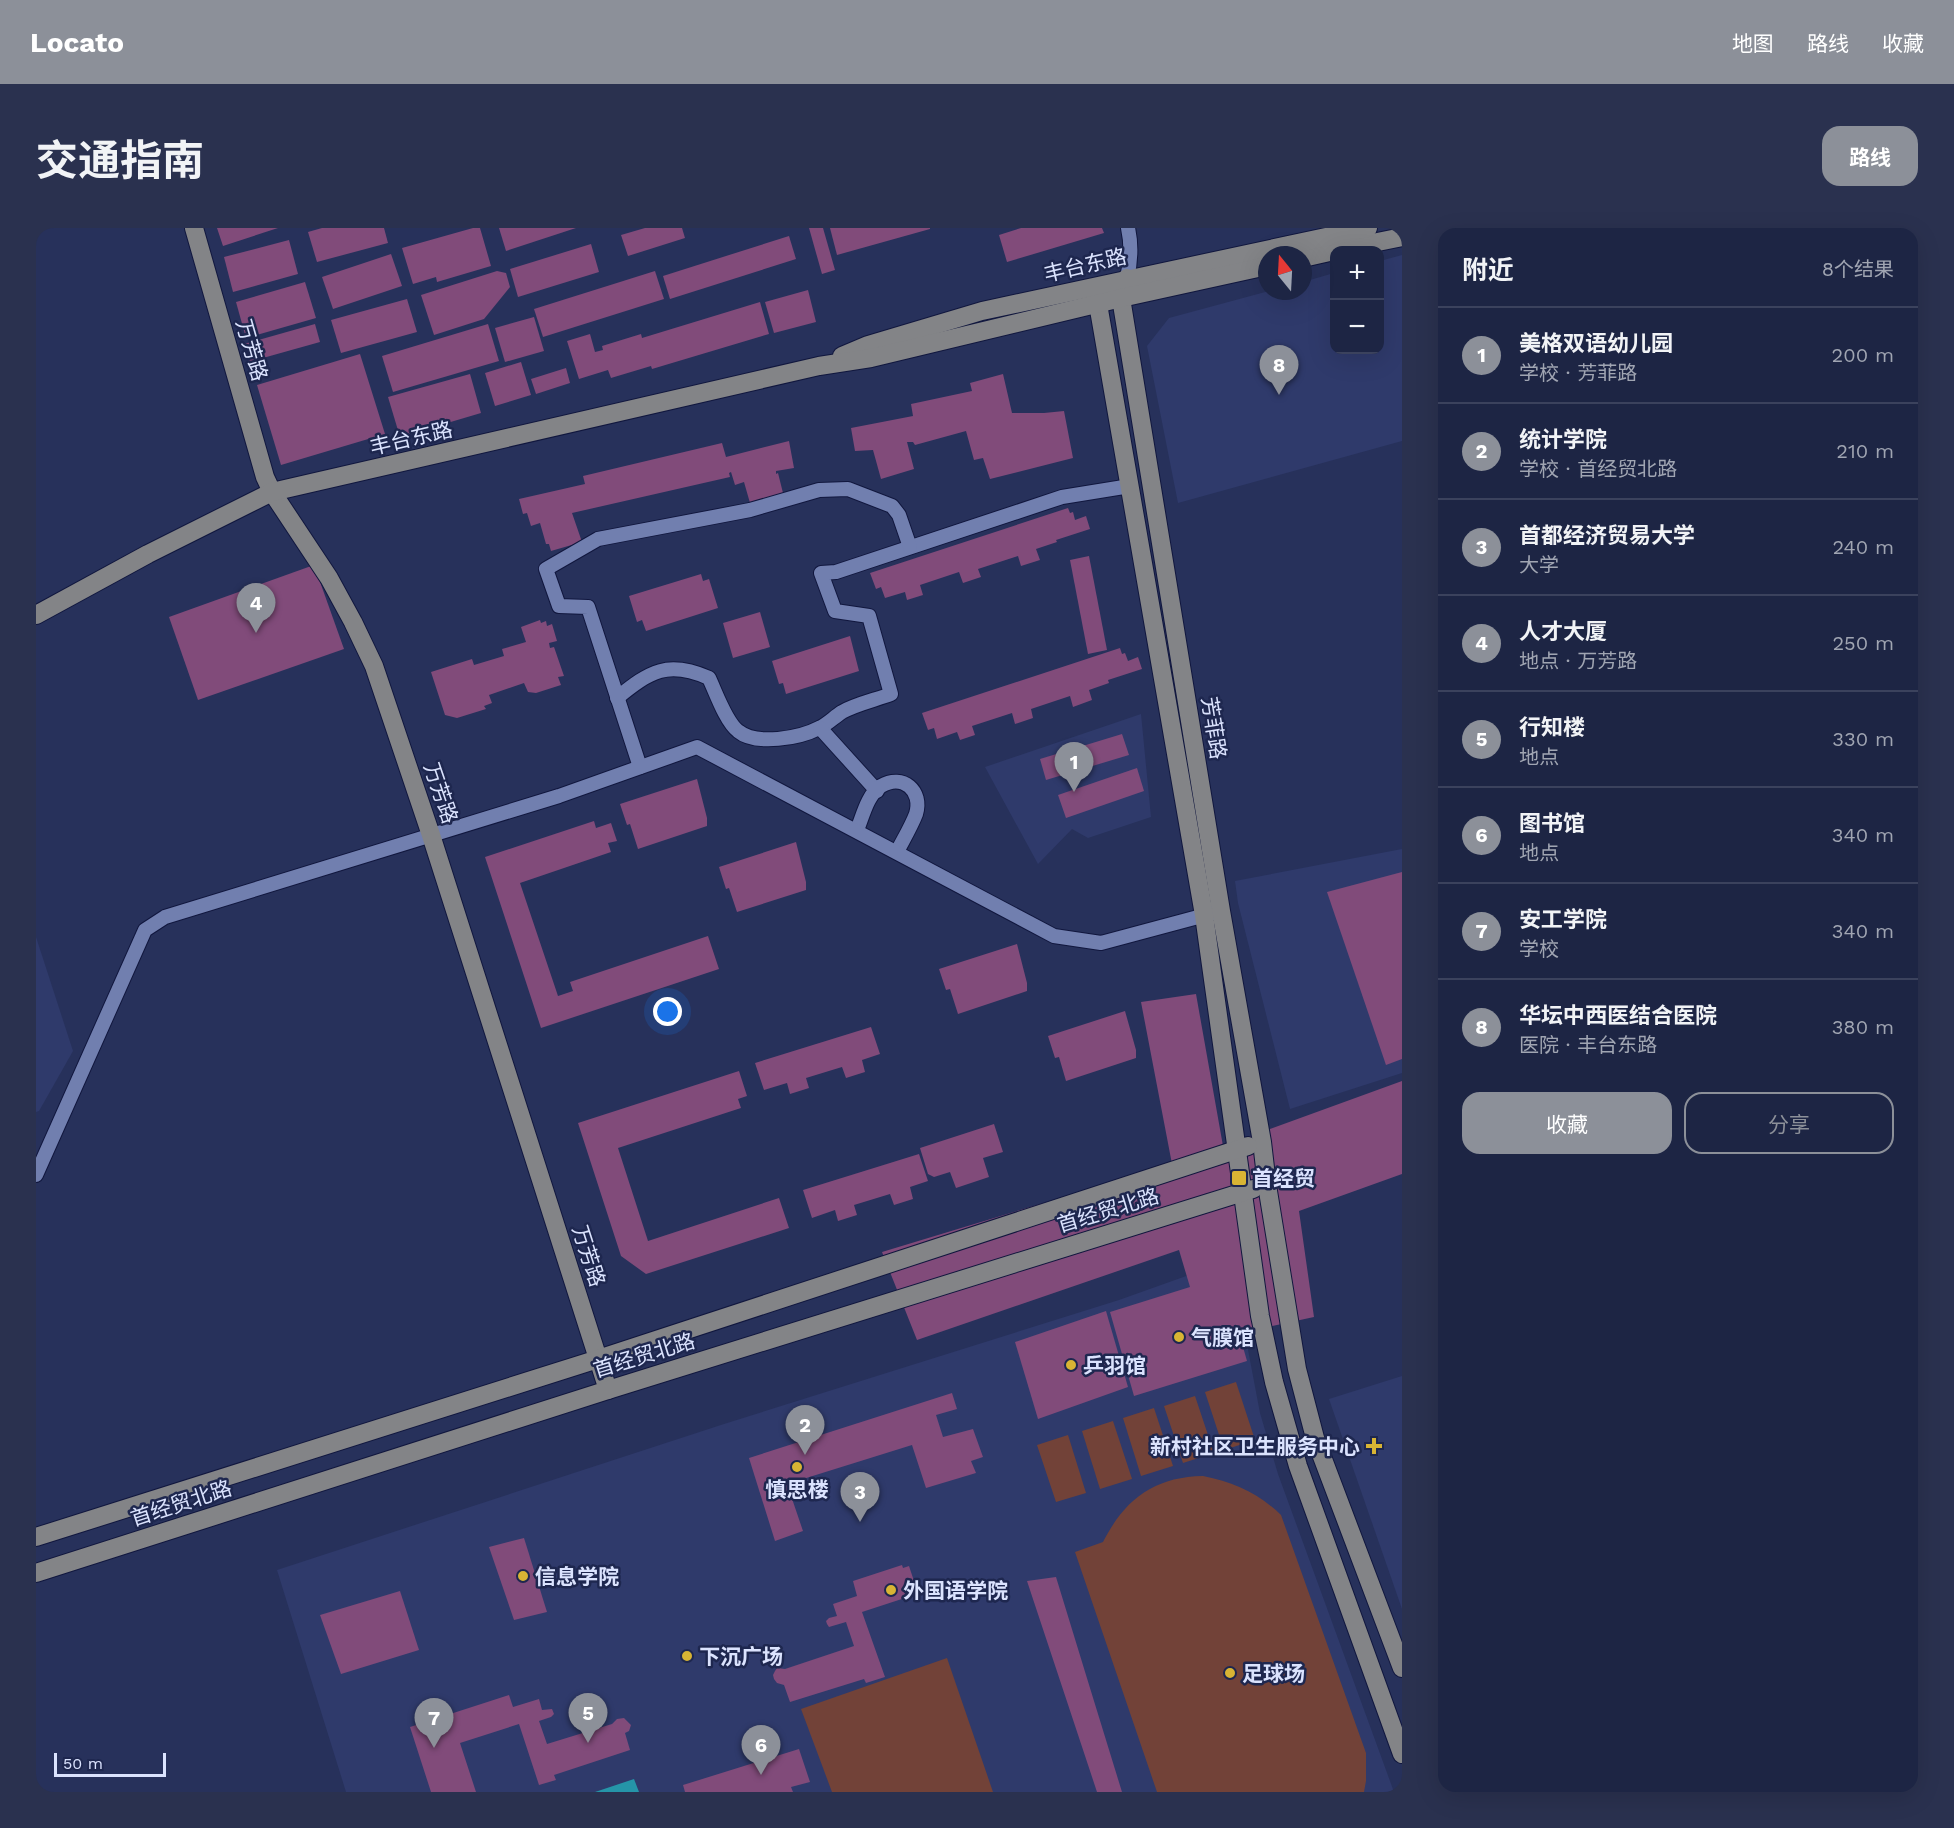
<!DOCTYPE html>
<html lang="zh">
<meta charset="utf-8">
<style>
body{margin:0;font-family:"Work Sans","Noto Sans SC",sans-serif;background:#2a314f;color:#f1f3f6}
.controls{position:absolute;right:18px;top:18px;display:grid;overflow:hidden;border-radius:12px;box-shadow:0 6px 24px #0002}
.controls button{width:54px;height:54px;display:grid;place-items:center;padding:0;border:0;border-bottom:2px solid #3b425d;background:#1d2544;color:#f1f3f6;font:30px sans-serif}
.compass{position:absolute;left:1222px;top:18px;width:54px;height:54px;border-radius:50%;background:#1d2544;box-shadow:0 6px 24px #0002;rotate:342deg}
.scale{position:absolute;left:18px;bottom:15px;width:112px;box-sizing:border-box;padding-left:6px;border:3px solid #dbe3fe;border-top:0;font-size:16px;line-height:21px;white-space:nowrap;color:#dbe3fe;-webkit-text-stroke:4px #1e274f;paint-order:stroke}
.you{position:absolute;left:632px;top:784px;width:21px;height:21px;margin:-15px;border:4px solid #fff;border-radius:50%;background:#1a73e8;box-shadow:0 0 0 9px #1a73e833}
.badge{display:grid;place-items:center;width:39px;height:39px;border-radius:50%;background:#8c9099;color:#fff;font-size:20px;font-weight:700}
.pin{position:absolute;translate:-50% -50px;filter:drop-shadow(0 2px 3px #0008)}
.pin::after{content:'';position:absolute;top:32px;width:21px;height:18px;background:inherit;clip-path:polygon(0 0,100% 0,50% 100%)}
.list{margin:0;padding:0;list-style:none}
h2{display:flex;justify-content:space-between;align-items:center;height:78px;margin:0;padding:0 24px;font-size:26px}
h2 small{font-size:20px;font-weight:400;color:#a0a5b2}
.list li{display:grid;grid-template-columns:39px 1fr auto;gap:18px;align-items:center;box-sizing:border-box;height:96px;padding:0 24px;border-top:2px solid #3b425d}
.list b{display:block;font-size:22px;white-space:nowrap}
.list p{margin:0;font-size:20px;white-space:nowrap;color:#a0a5b2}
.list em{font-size:20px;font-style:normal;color:#a0a5b2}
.actions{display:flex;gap:12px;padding:18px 24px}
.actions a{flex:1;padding:14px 0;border:2px solid #8c9099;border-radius:18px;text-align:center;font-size:21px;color:#8c9099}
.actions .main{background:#8c9099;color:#fff}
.map{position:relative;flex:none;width:1366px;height:1564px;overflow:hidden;border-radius:18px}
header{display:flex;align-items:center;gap:36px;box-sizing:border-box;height:84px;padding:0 30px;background:#8c9099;color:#fff}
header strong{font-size:28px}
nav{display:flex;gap:33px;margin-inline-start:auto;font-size:21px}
.intro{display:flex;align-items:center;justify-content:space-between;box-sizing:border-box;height:144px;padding:0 36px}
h1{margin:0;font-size:42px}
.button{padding:15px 27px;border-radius:18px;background:#8c9099;color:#fff;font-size:21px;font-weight:700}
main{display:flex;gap:36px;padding:0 36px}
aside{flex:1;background:#1d2544;border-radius:18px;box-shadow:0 6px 24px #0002}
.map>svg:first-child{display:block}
</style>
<header>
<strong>Locato</strong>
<nav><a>地图</a><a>路线</a><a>收藏</a></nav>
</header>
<div class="intro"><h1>交通指南</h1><a class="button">路线</a></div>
<main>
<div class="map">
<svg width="1366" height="1564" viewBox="0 0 1366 1564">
<rect width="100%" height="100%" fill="#27315b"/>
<g fill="#2f3a6b">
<path d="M1366 27V213L1142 275 1111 118 1133 90 1233 63H1267V54L1298 45V122H1344V33Z"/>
<path d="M1105 486 1115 589 1052 610 1036 601 1002 636 949 539Z"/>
<path d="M1366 621V845L1254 881 1202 675 1199 653Z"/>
<path d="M0 709 37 823 3 883 0 884Z"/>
<path d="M1195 1032 1224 1185 1242 1246 1358 1564H310L241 1342 688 1196 1083 1072Z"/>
<path d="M1366 1148V1381L1293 1171Z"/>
</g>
<g fill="#724238">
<path d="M1200 1154 1219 1212 1188 1222 1169 1164Z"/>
<path d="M1159 1168 1178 1225 1147 1235 1128 1178Z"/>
<path d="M1118 1180 1137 1238 1105 1248 1087 1190Z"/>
<path d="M1077 1193 1096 1251 1064 1261 1046 1203Z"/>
<path d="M1032 1207 1050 1265 1020 1274 1001 1217Z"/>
<path d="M1167 1248C1198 1254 1222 1265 1245 1287L1330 1525V1553L1328 1564H1121L1039 1324 1067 1314C1089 1271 1118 1249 1167 1248Z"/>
<path d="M911 1430 957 1564H796L765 1481Z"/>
</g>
<path fill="#2595a8" d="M598 1551 603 1564H559Z"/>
<g fill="#814b7a">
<path d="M181 0H242L187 18Z"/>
<path d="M286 0H348L352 15 281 34 272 4Z"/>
<path d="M437 0H444L455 38 401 54 400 49 377 56 366 20Z"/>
<path d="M463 0H540L470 23Z"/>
<path d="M609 0H646L649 10 592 28 585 7Z"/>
<path d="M773 0H787L799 42 786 46Z"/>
<path d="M794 0H894V1L801 27Z"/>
<path d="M985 0H1066L1068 5 971 34 963 7Z"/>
<path d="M753 8 760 31 634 71 627 48Z"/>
<path d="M253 12 262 46 197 64 188 29Z"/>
<path d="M555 16 563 44 482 69 474 41Z"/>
<path d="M355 26 366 58 297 81 286 49Z"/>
<path d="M461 43 470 45 474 59 448 91 398 107 385 67Z"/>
<path d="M619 43 628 71 507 109 498 81Z"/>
<path d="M269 54 280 90 210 110 200 74Z"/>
<path d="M772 62 780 94 738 105 729 74Z"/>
<path d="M371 71 381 104 305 125 295 92Z"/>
<path d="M724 74 733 106 616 141 615 138 575 150 572 142 543 151 531 113 554 106 559 124 567 122 566 118 605 106 606 110Z"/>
<path d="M498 89 508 123 469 134 459 100Z"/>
<path d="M279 96 284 114 213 134 208 116Z"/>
<path d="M452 96 463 133 357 164 346 128Z"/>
<path d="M324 126 349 206 245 237 221 157Z"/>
<path d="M485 134 495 167 459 178 449 145Z"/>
<path d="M530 140 534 155 500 166 495 151Z"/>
<path d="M434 146 445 185 364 209 352 169Z"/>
<path d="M967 146 976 185H1008L1028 183 1037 230 954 251 947 230 938 232 930 203 879 217 877 214H871L878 241 845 251 837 222 819 223 815 200 877 188 875 176 936 163 934 155Z"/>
<path d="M753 213 758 240 740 243V246L742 245 748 269 714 275 708 254 699 257 695 244 693 245 694 249 536 285 546 314 515 323 513 316H510L504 295 495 298 491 285 487 286 483 271 549 256 547 248 686 215 690 229Z"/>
<path d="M1032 280 1034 285 1037 284 1039 292 1050 288 1054 301 1020 312 1021 314 1000 321 1004 332 985 338 982 328 942 341 945 349 927 355 923 344 884 357 887 367 871 372 869 364 849 370 845 359 840 361 834 345Z"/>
<path d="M1053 328 1071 422 1052 426 1034 332Z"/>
<path d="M278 337 308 421 162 472 133 389Z"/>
<path d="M665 346 667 353 673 351 682 380 610 403 606 392 601 394 593 368Z"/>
<path d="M724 384 734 419 697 430 687 395Z"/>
<path d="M504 392 505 395 510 393 511 398 516 396 521 413 513 415 514 420 518 419 528 448 522 449 525 457 500 465 492 464 488 455 453 467 456 475 448 478 450 481 421 490 409 487 395 444 436 431 438 437 468 428 466 421 490 414 485 399Z"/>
<path d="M814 408 823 443 750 466 747 455 743 456 736 433Z"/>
<path d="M1084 420 1086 426 1089 425 1092 433 1102 429 1106 441 1072 452 1073 455 1053 462 1056 472 1037 479 1034 468 995 481 997 490 979 496 976 485 936 498 939 507 924 512 921 504 901 511 898 500 892 502 886 485Z"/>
<path d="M1086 506 1093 527 1010 552 1004 531Z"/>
<path d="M1101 540 1108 563 1030 590 1022 567Z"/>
<path d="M661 551 671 590V598L602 621 594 596 591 597 584 576Z"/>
<path d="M558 593 560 600 575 595 581 613 572 615 575 624 484 655 522 768 537 763 534 754 672 708 683 741 505 800 449 629Z"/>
<path d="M760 614 770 654V662L701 684 693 660 690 661 683 639Z"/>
<path d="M1366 644V831L1350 837 1291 664Z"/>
<path d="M981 716 991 755V763L922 786 914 761 910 762 903 741Z"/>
<path d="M1160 766 1187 918 1366 853V946L1263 983 1278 1089 1203 1105 1211 1133 1098 1168 1074 1084 1154 1059 1143 1022 881 1112 846 1024 1136 936 1105 774Z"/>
<path d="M1089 783 1100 822V830L1030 853 1023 829 1019 830 1012 808Z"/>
<path d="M835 799 844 826 826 832 829 844 810 850 806 839 770 850 773 860 754 866 751 855 728 862 719 835Z"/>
<path d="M703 843 711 868 702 871 705 880 582 920 612 1013 743 970 753 1000 610 1046 585 1028 542 895Z"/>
<path d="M958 896 967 924 947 930 953 949 920 960 914 944 898 949 892 946 884 920Z"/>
<path d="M883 926 892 953 874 959 877 971 858 977 854 966 818 977 821 987 802 993 799 982 776 990 767 962Z"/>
<path d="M1070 1083 1092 1159 1002 1191 979 1114Z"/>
<path d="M916 1165 921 1181 900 1187 907 1209 937 1201 947 1229 935 1233 940 1245 890 1260 876 1217 751 1256 767 1303 739 1313 713 1230Z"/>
<path d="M488 1310 511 1384 478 1392 453 1319Z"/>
<path d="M866 1337 867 1340 873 1338 881 1362 874 1365 875 1368 826 1384 849 1449 830 1455 828 1451 754 1474 748 1457 741 1455 738 1451 737 1447 739 1443 741 1440 749 1441 818 1418 810 1394 793 1399 791 1396 790 1393 793 1390 801 1388 797 1376 821 1368 817 1353Z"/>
<path d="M1020 1349 1050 1447 1086 1564H1061L991 1353Z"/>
<path d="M364 1363 383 1422 305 1446 284 1387Z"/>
<path d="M473 1467 477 1479 503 1471 506 1482 516 1481 518 1486 515 1489 503 1493 511 1516 576 1496 581 1491 588 1490 595 1497 593 1503 589 1505 594 1522 518 1547 520 1552 503 1557 483 1496 424 1515 440 1564H395L374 1499Z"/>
<path d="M763 1521 774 1554 755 1559 757 1564H649L647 1557Z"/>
</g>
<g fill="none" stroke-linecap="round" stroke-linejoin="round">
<defs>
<g id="street">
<path d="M1091 50C1095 33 1096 18 1092 0"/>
<path d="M581 470C614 443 632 432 673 450 680 465 690 494 702 503 720 518 764 510 783 500 792 496 798 489 806 484 820 476 839 472 855 466L833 388 799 383 785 345 800 344 1026 269 1094 258"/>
<path d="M784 500 841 563"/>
<path d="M604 539 552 379 523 378 510 341 562 311 714 282 783 262 812 261 856 278 863 287 874 319"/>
<path d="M821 602C827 588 831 567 845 558 867 545 887 563 880 586 875 599 867 612 861 624"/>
<path d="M0 947 109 702 129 689 523 568 661 519 1018 708 1065 715 1177 685"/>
</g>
<g id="secondary">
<path d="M158 0 229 249 236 264 293 350 317 394 338 438 395 607 572 1162"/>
<path d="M1302 22 1366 9"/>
<path d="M1267 30 1298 23"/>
<path d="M1091 50 1085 70 1185 683 1226 914 1231 957 1261 1141 1279 1210 1366 1440"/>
<path d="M1062 76 1168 687 1224 1088 1238 1154 1262 1238 1366 1526"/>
<path d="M806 128 832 117 946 83 1332 0"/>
<path d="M0 387 112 326 236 264 783 138 835 130 1085 70 1231 38"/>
<path d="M0 1309 562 1131 1212 918"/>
<path d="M0 1345 572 1162 1217 961"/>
</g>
</defs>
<use href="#street" stroke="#11173e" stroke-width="16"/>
<use href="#secondary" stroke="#11173e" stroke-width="20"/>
<use href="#street" stroke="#717faf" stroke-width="14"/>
<use href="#secondary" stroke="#838487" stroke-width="18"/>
</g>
<g fill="#d8b434" stroke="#1e274f" stroke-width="2">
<rect x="1195" y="942" width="16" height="16" rx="3"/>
<circle cx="1143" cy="1109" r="6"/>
<circle cx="1035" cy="1137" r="6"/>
<path d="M1335 1209h6v6h6v6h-6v6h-6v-6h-6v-6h6z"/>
<circle cx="761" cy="1239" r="6"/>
<circle cx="487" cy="1348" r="6"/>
<circle cx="855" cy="1362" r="6"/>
<circle cx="651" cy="1428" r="6"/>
<circle cx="1194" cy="1445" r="6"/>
</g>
<g text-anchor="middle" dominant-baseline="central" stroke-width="5" stroke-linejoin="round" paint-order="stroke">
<g font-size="21" fill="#dbe3fe" stroke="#1e274f">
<text transform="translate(1049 37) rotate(-13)">丰台东路</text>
<text transform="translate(216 122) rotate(74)">万芳路</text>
<text transform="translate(375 210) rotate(-13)">丰台东路</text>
<text transform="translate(1178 500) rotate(81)">芳菲路</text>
<text transform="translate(405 565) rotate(71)">万芳路</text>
<text transform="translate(1072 982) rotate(-17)">首经贸北路</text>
<text transform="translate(553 1028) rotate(72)">万芳路</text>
<text transform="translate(608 1127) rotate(-17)">首经贸北路</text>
<text transform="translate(145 1275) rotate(-18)">首经贸北路</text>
</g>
<g font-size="21" font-weight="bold" fill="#dbe3fe" stroke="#1e274f" text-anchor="start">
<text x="1216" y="950">首经贸</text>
<text x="1155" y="1109">气膜馆</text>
<text x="1047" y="1137">乒羽馆</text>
<text x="1324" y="1218" text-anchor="end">新村社区卫生服务中心</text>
<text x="761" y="1261" text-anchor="middle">慎思楼</text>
<text x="499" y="1348">信息学院</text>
<text x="867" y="1362">外国语学院</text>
<text x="663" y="1428">下沉广场</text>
<text x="1206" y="1445">足球场</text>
</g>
</g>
</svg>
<div class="controls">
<button>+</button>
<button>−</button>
</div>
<svg class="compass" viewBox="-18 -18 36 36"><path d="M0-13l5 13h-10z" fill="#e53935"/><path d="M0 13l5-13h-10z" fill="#a0a5b2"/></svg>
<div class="scale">50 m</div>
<div class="you"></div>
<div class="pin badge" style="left:1038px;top:564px">1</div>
<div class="pin badge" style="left:769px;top:1227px">2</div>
<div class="pin badge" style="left:824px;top:1294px">3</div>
<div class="pin badge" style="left:220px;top:405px">4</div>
<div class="pin badge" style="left:552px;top:1515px">5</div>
<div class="pin badge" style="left:725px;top:1547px">6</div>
<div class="pin badge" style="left:398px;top:1520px">7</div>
<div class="pin badge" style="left:1243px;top:167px">8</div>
</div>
<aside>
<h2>附近<small>8个结果</small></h2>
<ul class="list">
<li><span class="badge">1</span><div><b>美格双语幼儿园</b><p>学校 · 芳菲路</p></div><em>200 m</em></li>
<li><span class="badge">2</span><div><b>统计学院</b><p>学校 · 首经贸北路</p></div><em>210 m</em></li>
<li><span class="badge">3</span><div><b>首都经济贸易大学</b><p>大学</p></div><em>240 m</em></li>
<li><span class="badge">4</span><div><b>人才大厦</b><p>地点 · 万芳路</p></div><em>250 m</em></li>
<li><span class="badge">5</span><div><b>行知楼</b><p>地点</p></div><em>330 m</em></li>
<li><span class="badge">6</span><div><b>图书馆</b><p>地点</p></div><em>340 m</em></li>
<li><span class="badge">7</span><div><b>安工学院</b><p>学校</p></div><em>340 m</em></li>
<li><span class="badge">8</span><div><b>华坛中西医结合医院</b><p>医院 · 丰台东路</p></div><em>380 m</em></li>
</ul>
<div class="actions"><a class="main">收藏</a><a>分享</a></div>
</aside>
</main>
